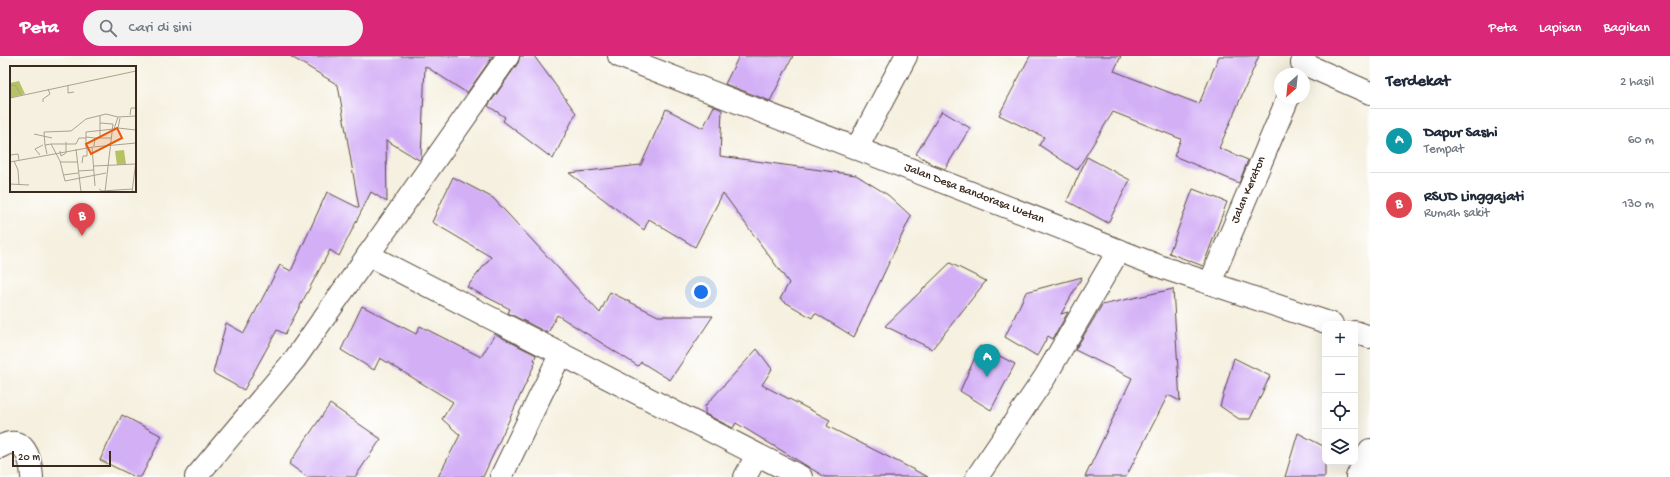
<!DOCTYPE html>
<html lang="id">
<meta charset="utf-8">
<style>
body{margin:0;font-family:"Gochi Hand",sans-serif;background:#f2f2f3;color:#1f2937}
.controls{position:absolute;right:12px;bottom:12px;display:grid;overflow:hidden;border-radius:8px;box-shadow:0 4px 16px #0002}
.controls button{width:36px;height:36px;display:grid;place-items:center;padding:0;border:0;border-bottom:1px solid #e0e1e3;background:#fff;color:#1f2937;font:20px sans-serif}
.compass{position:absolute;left:1274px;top:12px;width:36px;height:36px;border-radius:50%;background:#fff;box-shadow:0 4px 16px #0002;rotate:207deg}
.scale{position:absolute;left:12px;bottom:10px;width:99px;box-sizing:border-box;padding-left:4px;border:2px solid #3b2a1e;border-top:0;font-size:11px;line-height:14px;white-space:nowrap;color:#3b2a1e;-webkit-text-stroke:3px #fff;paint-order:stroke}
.you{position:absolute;left:701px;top:236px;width:14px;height:14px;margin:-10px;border:3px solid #fff;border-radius:50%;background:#1a73e8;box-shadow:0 0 0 6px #1a73e833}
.badge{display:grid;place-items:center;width:26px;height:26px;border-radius:50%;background:#db2777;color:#fff;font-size:13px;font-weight:700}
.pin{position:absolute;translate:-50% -33px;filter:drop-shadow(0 1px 2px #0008)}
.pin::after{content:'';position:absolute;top:21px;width:14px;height:12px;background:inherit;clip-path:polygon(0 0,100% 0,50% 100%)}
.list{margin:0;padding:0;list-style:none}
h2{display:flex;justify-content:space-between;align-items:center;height:52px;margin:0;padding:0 16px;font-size:17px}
h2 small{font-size:13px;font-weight:400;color:#747a83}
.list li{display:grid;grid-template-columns:26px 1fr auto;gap:12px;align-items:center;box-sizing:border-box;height:64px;padding:0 16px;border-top:1px solid #e0e1e3}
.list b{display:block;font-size:15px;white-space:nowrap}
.list p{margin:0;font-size:13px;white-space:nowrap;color:#747a83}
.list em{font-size:13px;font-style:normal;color:#747a83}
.icon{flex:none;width:22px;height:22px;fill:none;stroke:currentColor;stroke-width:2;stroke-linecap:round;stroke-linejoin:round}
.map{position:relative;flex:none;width:1370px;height:421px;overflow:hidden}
header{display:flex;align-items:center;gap:24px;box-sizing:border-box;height:56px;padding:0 20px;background:#db2777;color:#fff}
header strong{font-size:19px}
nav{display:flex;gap:22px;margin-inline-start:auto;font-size:14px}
.search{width:280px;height:36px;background:#f2f2f3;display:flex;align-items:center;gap:10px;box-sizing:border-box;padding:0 14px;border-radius:22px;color:#747a83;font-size:15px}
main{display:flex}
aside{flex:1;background:#fff}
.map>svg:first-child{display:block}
</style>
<header>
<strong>Peta</strong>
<div class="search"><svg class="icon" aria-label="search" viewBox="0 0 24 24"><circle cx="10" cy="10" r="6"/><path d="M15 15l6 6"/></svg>Cari di sini</div>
<nav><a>Peta</a><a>Lapisan</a><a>Bagikan</a></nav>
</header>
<main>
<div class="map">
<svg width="1370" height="421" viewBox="0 0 1370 421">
<rect width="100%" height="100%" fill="#fff"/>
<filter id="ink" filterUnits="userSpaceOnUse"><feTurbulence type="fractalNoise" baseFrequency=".025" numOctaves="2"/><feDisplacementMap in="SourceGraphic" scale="8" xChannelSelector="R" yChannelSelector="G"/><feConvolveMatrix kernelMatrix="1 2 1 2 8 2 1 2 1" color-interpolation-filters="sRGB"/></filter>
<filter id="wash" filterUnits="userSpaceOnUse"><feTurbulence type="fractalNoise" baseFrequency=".012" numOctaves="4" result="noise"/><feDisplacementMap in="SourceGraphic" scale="16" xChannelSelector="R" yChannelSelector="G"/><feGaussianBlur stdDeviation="0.9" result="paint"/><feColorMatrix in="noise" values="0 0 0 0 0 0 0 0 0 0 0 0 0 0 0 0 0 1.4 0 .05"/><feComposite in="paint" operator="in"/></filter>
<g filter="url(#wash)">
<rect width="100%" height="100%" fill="#f5f0df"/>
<g id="blocks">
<g fill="#d3aff6">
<path d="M290 0H493L467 37 425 10 421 102 419 104 386 84 387 146 371 136 339 200 330 194 285 278 277 274 244 334 213 317 226 267 244 277 280 209 291 215 327 136 359 152 338 29Z"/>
<path d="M520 0H534L576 57 553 103 503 65 505 61 488 50 518 7Z"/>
<path d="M739 0H793L770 45 725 28Z"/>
<path d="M1030 0H1121L1114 15 1199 48 1219 0H1259L1219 92 1248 104 1239 127 1174 100 1181 83 1113 56 1077 114 1039 89 1044 81 999 59Z"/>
<path d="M714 50 722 54 720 100 856 119 888 139 911 160 854 281 815 257 812 262 780 243 789 227 723 137 695 191 649 163 644 174 569 117 641 109 666 53 703 72Z"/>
<path d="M942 55 970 72 945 113 934 109 916 98Z"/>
<path d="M1087 101 1130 124 1108 167 1067 145Z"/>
<path d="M453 121 493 142 600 257 610 236 658 260H713L670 324 641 306 638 310 557 259 548 277 508 257 510 253 467 231 491 201 432 166Z"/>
<path d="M1193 133 1227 146 1203 210 1169 197Z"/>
<path d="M950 207 986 225 932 293 885 270Z"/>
<path d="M1082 221 1061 258 1068 256 1053 283 1048 280 1037 300 1005 281 1026 236Z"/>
<path d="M1173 233 1180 345 1168 339 1126 421H1085L1132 322 1075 294 1102 249Z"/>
<path d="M362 250 416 278 420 270 481 301 495 278 536 299 534 304 536 305 483 421H438L460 379 442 363 453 346 380 302 374 314 341 294Z"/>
<path d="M980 290 1015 308 991 354 960 335Z"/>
<path d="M757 293 772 313 762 329 830 364 827 370 928 421H825L736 367 733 372 705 358V350Z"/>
<path d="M1234 302 1270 320 1250 363H1239L1220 350Z"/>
<path d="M330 348 381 383 355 421H307L289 408Z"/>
<path d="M122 359 162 380 141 421H135L100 404Z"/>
<path d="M1298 377 1325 391V421H1285Z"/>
</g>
</g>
</g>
<g filter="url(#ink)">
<use href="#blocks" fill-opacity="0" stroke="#57483b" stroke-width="1"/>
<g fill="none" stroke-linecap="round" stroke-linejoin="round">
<defs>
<g id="minor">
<path d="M619 0 1164 212 1332 268"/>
<path d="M1302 7 1370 37"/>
<path d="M857 92 906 0"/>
<path d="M368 199 801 421"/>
<path d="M1210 227 1288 42"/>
<path d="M1355 276 1370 281"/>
<path d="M0 391C24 376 31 403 32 421"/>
<path d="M196 421 295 303 508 0"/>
<path d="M501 421 561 297"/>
<path d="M745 421 757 399"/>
<path d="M977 421 1045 321 1119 194"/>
<path d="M1357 421 1370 394"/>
</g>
</defs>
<use href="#minor" stroke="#57483b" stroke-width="24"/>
<use href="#minor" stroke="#fff" stroke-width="22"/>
</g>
</g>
<g text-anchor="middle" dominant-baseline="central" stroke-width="3.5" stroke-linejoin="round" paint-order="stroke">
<g font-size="12" fill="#3b2a1e" stroke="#fff">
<text transform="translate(1249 134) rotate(-67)">Jalan Keraton</text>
<text transform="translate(974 138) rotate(21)">Jalan Desa Bandorasa Wetan</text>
</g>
</g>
<g transform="translate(10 10)">
<rect width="126" height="126" fill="#f5f0df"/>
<path d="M9 15 15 28 0 32V17ZM114 84 116 98 107 99 105 85Z" fill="#b5c263"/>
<path fill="none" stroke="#aba192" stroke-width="1" d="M58 19V27L64 26M0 20 5 19 11 29M0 32 126 5M33 36V33L40 28 38 23M120 49 121 42H126M90 50V72M110 52 108 62 126 64M90 57 103 58 95 126M24 68 42 72M76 71V66L104 63 108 51 126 50M76 72H69L66 78H41L50 95 55 115 96 107M35 79 34 66 61 65 76 53 96 48 108 51M84 80 85 72H101M82 81 85 120M76 82V71L85 72M66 83 71 126M50 85 51 90 56 87V76M37 88 35 79 41 78M0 89 8 88 9 94M30 89 25 83 33 79M4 95 8 104 9 119M0 96 83 81 126 77M50 96H67M72 97 73 90H77V81M84 100 125 98M68 105 84 104M53 109 68 107M0 118 19 119M89 123 92 125 122 123M122 126 126 95"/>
<path fill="#e8590c" fill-opacity="0.15" stroke="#e8590c" stroke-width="2" d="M107 62 112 72 81 88 76 78Z"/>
<rect width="126" height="126" fill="none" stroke="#3b2a1e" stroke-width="2"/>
</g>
</svg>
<div class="controls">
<button>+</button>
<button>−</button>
<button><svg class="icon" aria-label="locate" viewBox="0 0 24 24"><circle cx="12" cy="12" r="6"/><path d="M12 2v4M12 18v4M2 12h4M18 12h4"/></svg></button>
<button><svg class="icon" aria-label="layers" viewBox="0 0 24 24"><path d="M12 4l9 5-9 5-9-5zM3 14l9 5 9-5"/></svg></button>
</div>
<svg class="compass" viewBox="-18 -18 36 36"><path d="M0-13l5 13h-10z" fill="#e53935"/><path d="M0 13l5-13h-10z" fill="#747a83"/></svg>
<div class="scale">20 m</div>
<div class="you"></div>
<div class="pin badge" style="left:987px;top:321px;background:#0f9aa8">A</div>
<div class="pin badge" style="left:82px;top:180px;background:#e0444e">B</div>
</div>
<aside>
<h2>Terdekat<small>2 hasil</small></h2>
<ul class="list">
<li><span class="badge" style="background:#0f9aa8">A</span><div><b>Dapur Sashi</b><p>Tempat</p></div><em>60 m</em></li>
<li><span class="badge" style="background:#e0444e">B</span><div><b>RSUD Linggajati</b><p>Rumah sakit</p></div><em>130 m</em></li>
</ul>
</aside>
</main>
